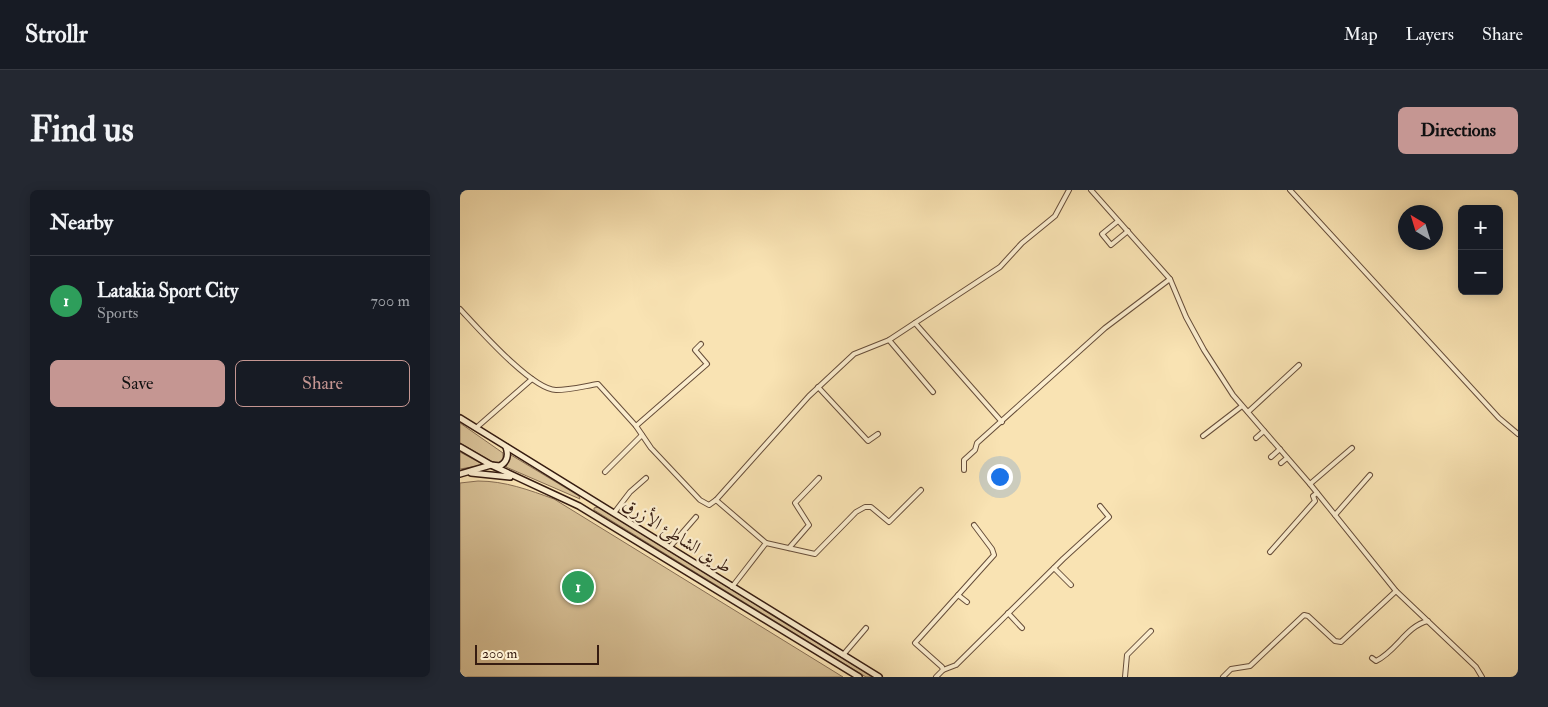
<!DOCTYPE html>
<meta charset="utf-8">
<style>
body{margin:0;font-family:"IM FELL Double Pica",Amiri,serif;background:#242831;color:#f1f3f6}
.controls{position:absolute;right:15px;top:15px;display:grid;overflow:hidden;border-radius:8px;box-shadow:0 2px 12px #0003}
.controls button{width:45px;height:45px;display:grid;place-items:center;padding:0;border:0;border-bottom:1px solid #363941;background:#171b24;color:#f1f3f6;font:25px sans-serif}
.compass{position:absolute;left:938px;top:15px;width:45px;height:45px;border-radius:50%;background:#171b24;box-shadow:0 2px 12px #0003;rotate:322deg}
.scale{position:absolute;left:15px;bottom:12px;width:124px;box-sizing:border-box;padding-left:5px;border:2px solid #361c11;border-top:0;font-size:14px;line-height:18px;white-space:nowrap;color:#361c11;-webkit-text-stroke:4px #fbedce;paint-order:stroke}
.you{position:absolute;left:539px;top:286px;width:18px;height:18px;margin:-12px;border:4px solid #fff;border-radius:50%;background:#1a73e8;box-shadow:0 0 0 8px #1a73e833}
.badge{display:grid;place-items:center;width:32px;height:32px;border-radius:50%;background:#c59692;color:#fff;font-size:16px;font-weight:700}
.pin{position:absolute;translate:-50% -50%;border:2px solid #fff;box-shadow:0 1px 5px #0006}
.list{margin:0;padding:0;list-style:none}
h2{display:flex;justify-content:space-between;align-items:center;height:65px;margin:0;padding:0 20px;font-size:21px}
h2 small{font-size:16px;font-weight:400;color:#9ea1a6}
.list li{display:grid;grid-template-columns:32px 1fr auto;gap:15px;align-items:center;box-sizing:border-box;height:90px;padding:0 20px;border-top:1px solid #363941}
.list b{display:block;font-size:19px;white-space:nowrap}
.list p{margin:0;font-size:16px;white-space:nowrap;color:#9ea1a6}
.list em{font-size:16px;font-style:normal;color:#9ea1a6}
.actions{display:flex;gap:10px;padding:15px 20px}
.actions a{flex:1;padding:11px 0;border:1px solid #c59692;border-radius:8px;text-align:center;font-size:18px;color:#c59692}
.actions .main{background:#c59692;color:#111}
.map{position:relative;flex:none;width:1058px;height:487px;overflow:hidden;border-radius:8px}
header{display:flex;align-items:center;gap:30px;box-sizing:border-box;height:70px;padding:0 25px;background:#171b24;border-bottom:1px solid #363941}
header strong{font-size:24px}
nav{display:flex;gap:28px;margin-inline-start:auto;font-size:18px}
.intro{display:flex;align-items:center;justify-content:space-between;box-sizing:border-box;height:120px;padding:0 30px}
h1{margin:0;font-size:35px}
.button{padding:12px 22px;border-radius:8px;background:#c59692;color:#111;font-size:18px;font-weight:700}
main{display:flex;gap:30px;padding:0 30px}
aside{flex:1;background:#171b24;border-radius:8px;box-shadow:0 2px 12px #0003}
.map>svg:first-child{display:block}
</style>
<header>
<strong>Strollr</strong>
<nav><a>Map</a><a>Layers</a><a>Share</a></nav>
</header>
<div class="intro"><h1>Find us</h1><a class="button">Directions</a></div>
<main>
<aside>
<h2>Nearby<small></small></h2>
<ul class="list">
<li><span class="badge" style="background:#2e9e5b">1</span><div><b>Latakia Sport City</b><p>Sports</p></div><em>700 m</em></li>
</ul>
<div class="actions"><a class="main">Save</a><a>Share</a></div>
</aside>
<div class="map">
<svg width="1058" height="487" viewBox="0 0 1058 487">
<rect width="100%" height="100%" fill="#f9e3b3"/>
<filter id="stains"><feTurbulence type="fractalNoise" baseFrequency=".004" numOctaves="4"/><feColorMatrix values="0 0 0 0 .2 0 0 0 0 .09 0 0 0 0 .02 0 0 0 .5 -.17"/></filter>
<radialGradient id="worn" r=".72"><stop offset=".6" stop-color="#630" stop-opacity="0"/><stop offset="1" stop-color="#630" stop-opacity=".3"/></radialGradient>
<g fill="#d8c197" stroke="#876e54">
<path d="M0 233 43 263V271L37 273 31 271 0 253Z"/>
<path d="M0 262 24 275 0 279Z"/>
<path d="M51 265 119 306 120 309 46 277Z"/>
<path d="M18 291C45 291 69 300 94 309L383 487H0V293Z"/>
<path d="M138 317 413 487H406L134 320V318Z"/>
</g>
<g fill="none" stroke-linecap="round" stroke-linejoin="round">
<defs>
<g id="minor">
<path d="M631 0 710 89 726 127 744 160 773 205 850 294 936 401 1016 477 1022 487"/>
<path d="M830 0 1039 228 1058 244"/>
<path d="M658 31 642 44 651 55 668 41"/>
<path d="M0 119C17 137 72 200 96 200 110 200 125 196 138 194L176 236 191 258 240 310 249 315 256 310 349 206 394 164 429 150 540 77 562 53 595 26 609 0"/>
<path d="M455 133 542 232"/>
<path d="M429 150 473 202"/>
<path d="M358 197 408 251 418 244"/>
<path d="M788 222 839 175"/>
<path d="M176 236 247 174 235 160 241 154"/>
<path d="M16 238 72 189"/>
<path d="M743 246 782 216"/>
<path d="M796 248 804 241"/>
<path d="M811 267 820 259"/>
<path d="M821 273 827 268"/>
<path d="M504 280V270L515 260 517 253 645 138 710 89"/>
<path d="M145 282 182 245"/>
<path d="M850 294 892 258"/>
<path d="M256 310 306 353 272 397"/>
<path d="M154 323 170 302 186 288"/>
<path d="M875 325 910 285"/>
<path d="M306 353 355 364 396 322 405 317H411L429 332 461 300"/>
<path d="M209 358 236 327"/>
<path d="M329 358 349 335 335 313 359 288"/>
<path d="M810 362 855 311 853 306 857 303"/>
<path d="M594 378 611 395"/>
<path d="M498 405 507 412"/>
<path d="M548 423 562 438"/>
<path d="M383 465 406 438"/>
<path d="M912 468 916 471C937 461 946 436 968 431"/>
<path d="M483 480 496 475 603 369 649 327 640 316"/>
<path d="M476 487 483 480 482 477 455 453 534 365 532 359 514 335"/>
<path d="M665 487 667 465 691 441"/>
<path d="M763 487 771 479 790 476 844 425 848 426 875 451 881 452 936 401"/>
</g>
<g id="secondary">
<path d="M0 228 419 487"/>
<path d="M0 257 31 275 119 316 399 487"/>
<path d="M11 283 50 287"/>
<path d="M0 284 31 275 40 276C47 272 49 265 46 257"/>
</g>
</defs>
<use href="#minor" stroke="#674e3a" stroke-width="6"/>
<use href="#secondary" stroke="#361c11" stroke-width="8"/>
<use href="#minor" stroke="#fbedce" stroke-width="4"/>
<use href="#secondary" stroke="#fbedce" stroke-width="5"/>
</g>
<g text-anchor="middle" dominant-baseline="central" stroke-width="4.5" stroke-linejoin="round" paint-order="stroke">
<g font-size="18" fill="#361c11" stroke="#fbedce">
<text transform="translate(217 346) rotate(32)">طريق الشاطئ الأزرق</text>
</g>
</g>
<rect width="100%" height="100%" filter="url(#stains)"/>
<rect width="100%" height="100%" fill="url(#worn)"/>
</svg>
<div class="controls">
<button>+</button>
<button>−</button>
</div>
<svg class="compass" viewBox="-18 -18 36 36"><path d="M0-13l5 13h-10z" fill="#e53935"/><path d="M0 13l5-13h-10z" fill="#9ea1a6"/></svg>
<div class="scale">200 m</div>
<div class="you"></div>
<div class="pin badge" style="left:118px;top:397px;background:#2e9e5b">1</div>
</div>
</main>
